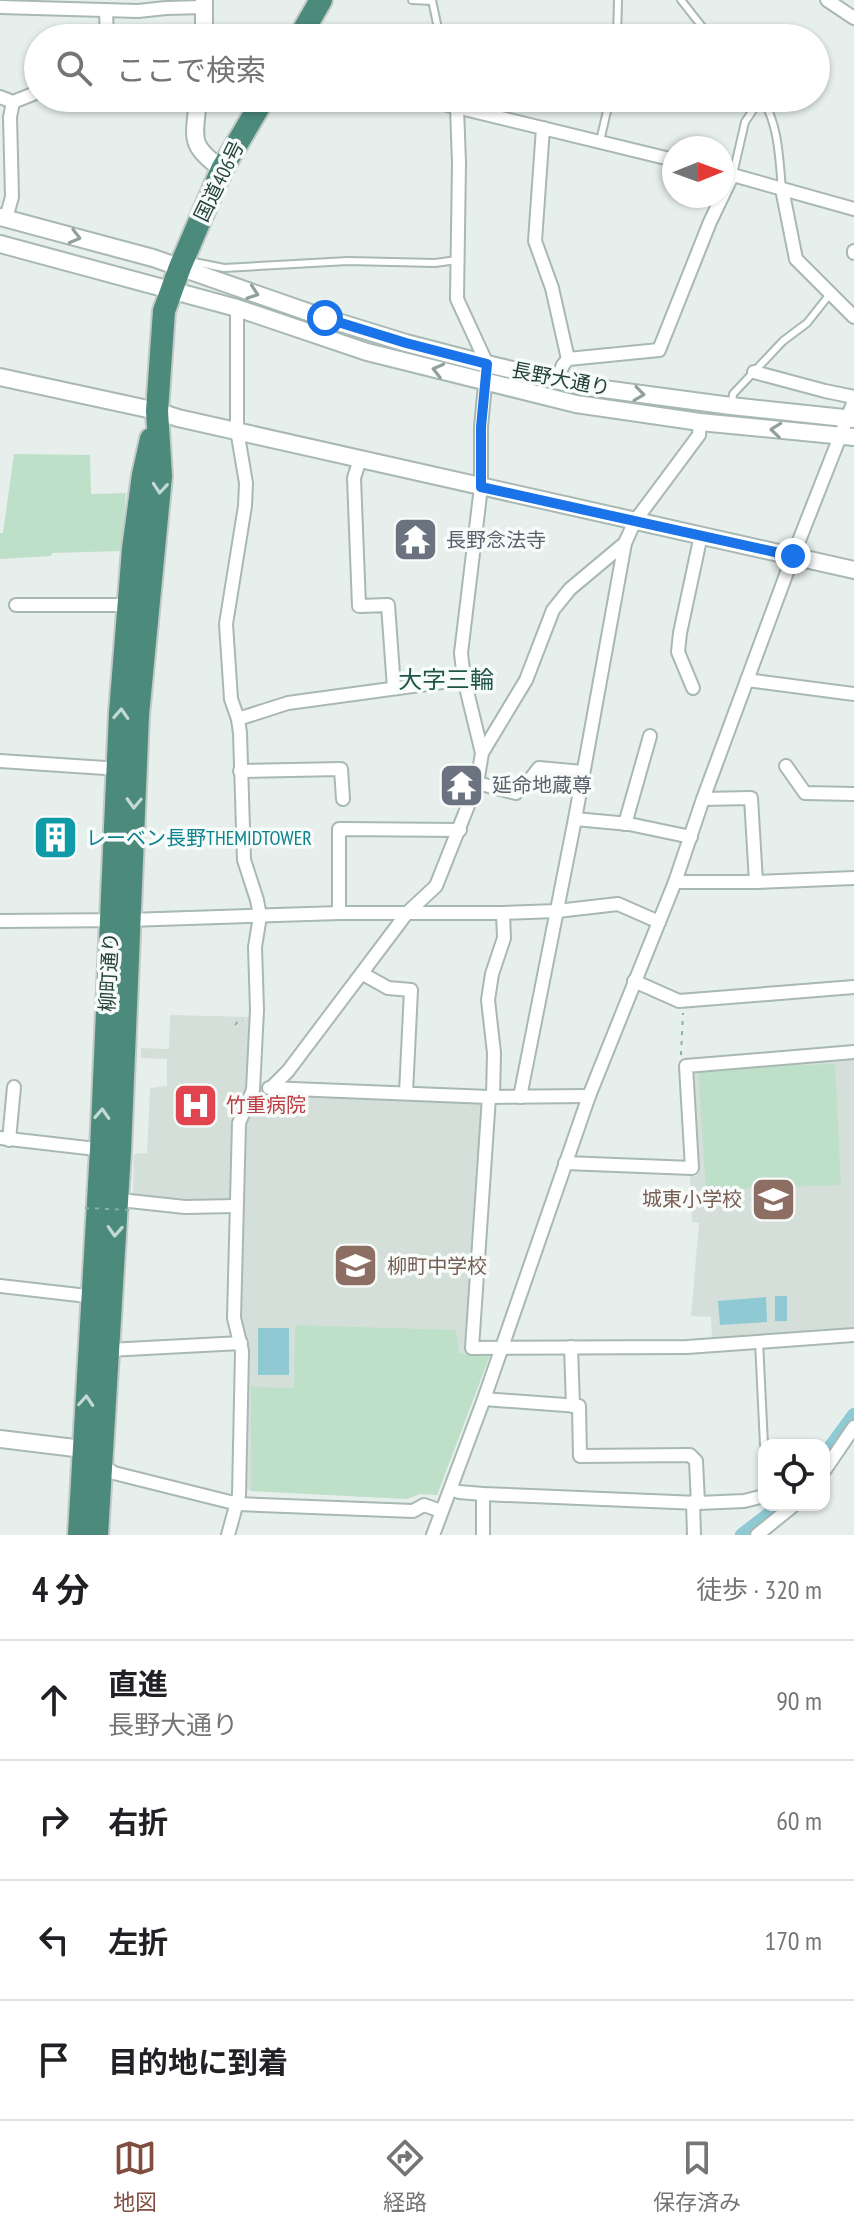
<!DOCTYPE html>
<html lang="ja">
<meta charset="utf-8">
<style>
body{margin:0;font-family:"PT Sans Narrow","Noto Sans JP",sans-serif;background:#f6f6f6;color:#202124}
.controls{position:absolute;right:24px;bottom:24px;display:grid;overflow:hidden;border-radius:16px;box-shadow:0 2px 6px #0004}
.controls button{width:72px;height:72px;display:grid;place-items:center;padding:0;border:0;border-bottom:2px solid #e0e0e0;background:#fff;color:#202124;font:40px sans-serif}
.compass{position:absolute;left:662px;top:136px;width:72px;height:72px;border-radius:50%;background:#fff;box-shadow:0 2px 6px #0004;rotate:89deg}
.stop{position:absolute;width:24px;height:24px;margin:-18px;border:6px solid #1a73e8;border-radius:50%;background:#fff}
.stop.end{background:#1a73e8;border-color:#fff;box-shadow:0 2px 8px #0008}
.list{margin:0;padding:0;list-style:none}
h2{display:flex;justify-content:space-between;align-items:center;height:104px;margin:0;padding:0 32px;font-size:34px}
h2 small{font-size:26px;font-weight:400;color:#757577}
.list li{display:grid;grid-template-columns:52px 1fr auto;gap:24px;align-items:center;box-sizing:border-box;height:120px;padding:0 32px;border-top:2px solid #e0e0e0}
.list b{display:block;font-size:30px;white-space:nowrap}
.list p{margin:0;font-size:26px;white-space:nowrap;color:#757577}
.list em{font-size:26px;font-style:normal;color:#757577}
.icon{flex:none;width:44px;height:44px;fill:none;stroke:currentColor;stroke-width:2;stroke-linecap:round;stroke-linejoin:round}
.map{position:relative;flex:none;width:854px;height:1535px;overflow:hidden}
.search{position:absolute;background:#fff;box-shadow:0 2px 6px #0004;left:24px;right:24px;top:24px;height:88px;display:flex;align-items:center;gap:20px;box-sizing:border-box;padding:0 28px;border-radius:44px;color:#757577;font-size:30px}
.sheet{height:584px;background:#fff}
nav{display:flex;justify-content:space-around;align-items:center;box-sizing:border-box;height:112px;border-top:2px solid #e0e0e0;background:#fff;font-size:22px;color:#757577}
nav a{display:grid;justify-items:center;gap:4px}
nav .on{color:#7f4e3f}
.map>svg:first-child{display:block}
</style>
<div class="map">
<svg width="854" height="1535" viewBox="0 0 854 1535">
<rect width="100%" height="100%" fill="#e6efeb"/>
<g fill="#d4dfda">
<path d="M170 1015 253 1017 250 1090 231 1201 133 1196 134 1154 147 1153 150 1088 167 1086V1059L141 1058V1048L169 1049Z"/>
<path d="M854 1057V1329L712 1339 711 1317 691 1316 699 1223 692 1222 690 1176H697L692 1071Z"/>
<path d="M261 1093 484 1100 469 1353 490 1355 437 1495 420 1494 407 1499 242 1490 237 1317 243 1122 256 1096Z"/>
</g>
<g fill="#bfe0c8">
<path d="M14 454 90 455 91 494 126 493 122 551 52 553 51 556 0 559V533H3Z"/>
<path d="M835 1064 841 1185 706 1190 698 1068Z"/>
<path d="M295 1325 456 1330 459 1353 490 1355 437 1495 420 1494 407 1499 251 1491V1387L294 1388Z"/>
</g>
<g fill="#8ec9d4">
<rect x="775" y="1296" width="12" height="25"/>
<path d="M766 1297 767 1322 720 1325 718 1301Z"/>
<rect x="258" y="1328" width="31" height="47"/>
</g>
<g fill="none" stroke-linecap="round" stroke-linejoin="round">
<g stroke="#8ec9d4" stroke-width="14">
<path d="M824 1456 854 1415"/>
<path d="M742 1535 781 1505"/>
</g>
<defs>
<g id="service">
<path d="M412 0 432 1"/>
<path d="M432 0 440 38"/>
<path d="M681 0 711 38"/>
<path d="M617 38 618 0"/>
<path d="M762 98C779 126 779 157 782 189"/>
<path d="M600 141 610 98"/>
<path d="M733 174 745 122 761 98"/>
<path d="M189 261 224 268 348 261 435 263 457 260"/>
<path d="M732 403 733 394 783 341 807 323 830 294"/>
<path d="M759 1341 764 1445"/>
</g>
<g id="minor">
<path d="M827 0 854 18"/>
<path d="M0 7 138 11 166 8 204 7"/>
<path d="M106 11 107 38"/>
<path d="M0 97 13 102 38 92"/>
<path d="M419 98 674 160"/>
<path d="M457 107 459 163 457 299 487 364 481 427V487L461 653 464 679 482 753"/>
<path d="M543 128 535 241 552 288 568 359"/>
<path d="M722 172 854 209"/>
<path d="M782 189 796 259 854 317"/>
<path d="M6 218 12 197 10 117 13 102"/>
<path d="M854 251V253"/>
<path d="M754 372 825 391 854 397"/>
<path d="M557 380 563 365 568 359 659 350 710 222 733 174"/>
<path d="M360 459 354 478 359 606 388 605 394 688"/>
<path d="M16 605H133"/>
<path d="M747 680 854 694"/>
<path d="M693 688 678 652 680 633 701 535"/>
<path d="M238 719 288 703 464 679"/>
<path d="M0 761 120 769"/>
<path d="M786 766 805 793 854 794"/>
<path d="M240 771 341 769 343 799"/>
<path d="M477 783 516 793 522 783 529 781 539 768 583 772"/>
<path d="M703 799 751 798 756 882"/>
<path d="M575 819 629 824 691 837"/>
<path d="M625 824 650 736"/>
<path d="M675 882H756L854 878"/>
<path d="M339 913V829L460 830"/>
<path d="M0 921 129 920 339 913H503L557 911 618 904 659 922"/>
<path d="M363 974 388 988 411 990 406 1093"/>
<path d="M634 981 679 1001 854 987"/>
<path d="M269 1088 489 1097 589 1096"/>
<path d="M271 1088 288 1071 407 913 436 886 477 783 482 753 526 680 553 610 570 589 625 543"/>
<path d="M489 1097 472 1348 687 1347 854 1335"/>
<path d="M493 1097 494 1053 488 1000 492 974 504 938 503 913"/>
<path d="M520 1097 575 819 625 543 635 521 699 435 700 422"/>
<path d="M0 1138 105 1150"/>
<path d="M9 1140 14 1087"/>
<path d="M565 1163 692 1168 686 1066 854 1052"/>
<path d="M111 1199 185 1207 236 1206"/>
<path d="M0 1286 96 1297"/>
<path d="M571 1347 573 1406"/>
<path d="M108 1350 241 1343"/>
<path d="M484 1399 579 1406 580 1456 690 1455 696 1461 698 1503"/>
<path d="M101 1464 114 1473 238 1504 413 1511 424 1505 441 1511"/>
<path d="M824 1471 854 1427"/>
<path d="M451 1489 459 1492 483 1494 698 1503 744 1501 764 1496"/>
<path d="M693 1502 694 1535"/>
<path d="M228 1535 239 1495 242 1351 234 1318 239 1123 253 1090 257 1010 255 947 260 916 257 900 244 860 240 733 238 719 231 699 226 624 245 506 246 483 237 430V308"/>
<path d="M433 1535 484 1399 589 1096 675 882 703 799 793 556 854 401"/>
<path d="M483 1535V1494"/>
<path d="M757 1535 794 1505"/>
</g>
<g id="tertiary">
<path d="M204 38V0"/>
<path d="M198 98C195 138 187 144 222 169"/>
<path d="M0 217 153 258 325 318 406 343 487 364 581 386 731 406 854 419"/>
<path d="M0 244 237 308 367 352 576 404 700 422 854 437"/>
<path d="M0 377 157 411 178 418 854 570"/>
<path d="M0 1439 83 1449 91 1455"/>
</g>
<g id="trunk">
<path d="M299 38 321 0"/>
<path d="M79 1535 101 1150 120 713 133 549 143 475 151 439"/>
<path d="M97 1535 120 1151 138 715 161 476 157 411 164 311 180 267 222 169 264 98"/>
</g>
</defs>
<use href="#service" stroke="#a8b8b2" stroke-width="10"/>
<use href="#minor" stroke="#a8b8b2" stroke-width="16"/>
<use href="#tertiary" stroke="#a8b8b2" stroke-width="20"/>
<use href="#trunk" stroke="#c2cac8" stroke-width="26"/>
<g stroke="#86b3a5" stroke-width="2" stroke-dasharray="4 6" stroke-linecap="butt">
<path d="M235 1025 239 1020H243"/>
<path d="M681 1055 683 1013"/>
</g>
<use href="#service" stroke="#fff" stroke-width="6"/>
<use href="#minor" stroke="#fff" stroke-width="12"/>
<use href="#tertiary" stroke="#fff" stroke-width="16"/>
<use href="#trunk" stroke="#4c8a7c" stroke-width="22"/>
<path stroke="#86b3a5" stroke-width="2" stroke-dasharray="4 6" stroke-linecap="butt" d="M85 1208 130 1210"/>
</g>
<defs><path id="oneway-chevron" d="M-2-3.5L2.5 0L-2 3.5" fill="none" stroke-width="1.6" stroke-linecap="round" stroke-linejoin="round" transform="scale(2)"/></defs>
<g stroke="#92a09c">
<use href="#oneway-chevron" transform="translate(75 237) rotate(15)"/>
<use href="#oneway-chevron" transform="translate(253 293) rotate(19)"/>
<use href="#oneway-chevron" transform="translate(438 370) rotate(-166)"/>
<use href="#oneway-chevron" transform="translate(639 394) rotate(8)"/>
<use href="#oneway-chevron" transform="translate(776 430) rotate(-174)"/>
</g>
<g stroke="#c4d9d4">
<use href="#oneway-chevron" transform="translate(160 488) rotate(95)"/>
<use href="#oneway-chevron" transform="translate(121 714) rotate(-87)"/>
<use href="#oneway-chevron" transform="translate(134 803) rotate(92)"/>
<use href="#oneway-chevron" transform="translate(102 1114) rotate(-87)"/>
<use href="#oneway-chevron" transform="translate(115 1231) rotate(93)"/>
<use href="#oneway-chevron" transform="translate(86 1401) rotate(-86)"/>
</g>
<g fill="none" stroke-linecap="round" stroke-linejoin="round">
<path stroke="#1a73e8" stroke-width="10" d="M325 318 406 343 487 364 481 427V487L793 556"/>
</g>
<defs>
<symbol id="temple-square" viewBox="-11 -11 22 22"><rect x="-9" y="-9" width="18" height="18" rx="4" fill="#6b7280" stroke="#f7fbf9"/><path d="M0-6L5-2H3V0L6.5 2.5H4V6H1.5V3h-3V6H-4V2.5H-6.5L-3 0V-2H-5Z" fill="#fff"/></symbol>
<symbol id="building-square" viewBox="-11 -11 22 22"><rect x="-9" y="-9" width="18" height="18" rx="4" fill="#0f9aa8" stroke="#f7fbf9"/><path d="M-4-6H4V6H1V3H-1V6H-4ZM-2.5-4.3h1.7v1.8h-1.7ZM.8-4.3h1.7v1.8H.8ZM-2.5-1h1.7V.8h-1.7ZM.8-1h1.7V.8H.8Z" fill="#fff"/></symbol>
<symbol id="hospital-square" viewBox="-11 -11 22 22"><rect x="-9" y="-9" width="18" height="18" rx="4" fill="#e0444e" stroke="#f7fbf9"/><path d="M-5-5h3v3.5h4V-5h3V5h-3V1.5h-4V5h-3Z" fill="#fff"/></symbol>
<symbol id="school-square" viewBox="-11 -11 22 22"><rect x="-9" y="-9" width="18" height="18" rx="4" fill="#8d6e63" stroke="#f7fbf9"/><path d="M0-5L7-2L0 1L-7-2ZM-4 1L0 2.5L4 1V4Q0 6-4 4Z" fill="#fff"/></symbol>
</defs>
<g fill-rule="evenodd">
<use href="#temple-square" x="390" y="514" width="51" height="51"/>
<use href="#temple-square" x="436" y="760" width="51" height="51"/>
<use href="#building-square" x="30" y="812" width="51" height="51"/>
<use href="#hospital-square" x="170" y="1080" width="51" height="51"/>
<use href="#school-square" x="748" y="1174" width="51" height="51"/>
<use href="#school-square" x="330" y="1240" width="51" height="51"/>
</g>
<g text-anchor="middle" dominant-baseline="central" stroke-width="7" stroke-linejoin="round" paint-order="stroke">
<g font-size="20" fill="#24423a" stroke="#f7fbf9">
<text transform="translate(219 181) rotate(-64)">国道406号</text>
<text transform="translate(561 379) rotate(11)">長野大通り</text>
<text transform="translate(109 972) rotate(-87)">柳町通り</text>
</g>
<g font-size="20" fill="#5b616d" stroke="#f7fbf9" text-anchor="start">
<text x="446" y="540">長野念法寺</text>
<text x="492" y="785">延命地蔵尊</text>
</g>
<g font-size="20" fill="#0d838f" stroke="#f7fbf9" text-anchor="start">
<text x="86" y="838">レーベン長野THEMIDTOWER</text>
</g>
<g font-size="20" fill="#be3a42" stroke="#f7fbf9" text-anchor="start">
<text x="226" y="1105">竹重病院</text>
</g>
<g font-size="20" fill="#785e54" stroke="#f7fbf9" text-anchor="end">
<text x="742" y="1199">城東小学校</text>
<text x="387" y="1266" text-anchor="start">柳町中学校</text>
</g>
<g font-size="24" fill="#1f5548" stroke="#f7fbf9">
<text x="446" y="679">大字三輪</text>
</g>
</g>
</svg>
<div class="controls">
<button><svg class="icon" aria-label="locate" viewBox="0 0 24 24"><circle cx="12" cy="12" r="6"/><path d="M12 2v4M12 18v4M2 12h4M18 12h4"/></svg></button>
</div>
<svg class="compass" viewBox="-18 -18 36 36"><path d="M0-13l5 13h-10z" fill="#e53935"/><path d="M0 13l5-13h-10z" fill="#757577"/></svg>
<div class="stop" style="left:325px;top:318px"></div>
<div class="stop end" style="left:793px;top:556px"></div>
<div class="search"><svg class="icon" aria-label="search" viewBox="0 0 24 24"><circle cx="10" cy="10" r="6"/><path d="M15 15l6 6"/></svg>ここで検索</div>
</div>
<section class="sheet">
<h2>4 分<small>徒歩 · 320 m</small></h2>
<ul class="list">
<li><svg class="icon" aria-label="ahead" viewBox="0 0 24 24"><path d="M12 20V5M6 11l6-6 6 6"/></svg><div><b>直進</b><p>長野大通り</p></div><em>90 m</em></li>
<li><svg class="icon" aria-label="right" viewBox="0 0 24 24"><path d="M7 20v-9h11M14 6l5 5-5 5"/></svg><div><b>右折</b></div><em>60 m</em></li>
<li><svg class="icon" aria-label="left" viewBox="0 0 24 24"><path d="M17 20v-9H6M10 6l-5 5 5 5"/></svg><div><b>左折</b></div><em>170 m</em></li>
<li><svg class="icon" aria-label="arrive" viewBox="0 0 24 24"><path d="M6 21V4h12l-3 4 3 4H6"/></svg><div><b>目的地に到着</b></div></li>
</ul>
</section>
<nav>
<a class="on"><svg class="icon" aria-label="map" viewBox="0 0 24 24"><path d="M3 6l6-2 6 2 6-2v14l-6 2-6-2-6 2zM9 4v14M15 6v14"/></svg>地図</a>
<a><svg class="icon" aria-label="directions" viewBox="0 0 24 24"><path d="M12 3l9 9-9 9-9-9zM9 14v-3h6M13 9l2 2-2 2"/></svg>経路</a>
<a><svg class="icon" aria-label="saved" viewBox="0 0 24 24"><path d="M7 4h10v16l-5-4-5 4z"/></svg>保存済み</a>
</nav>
